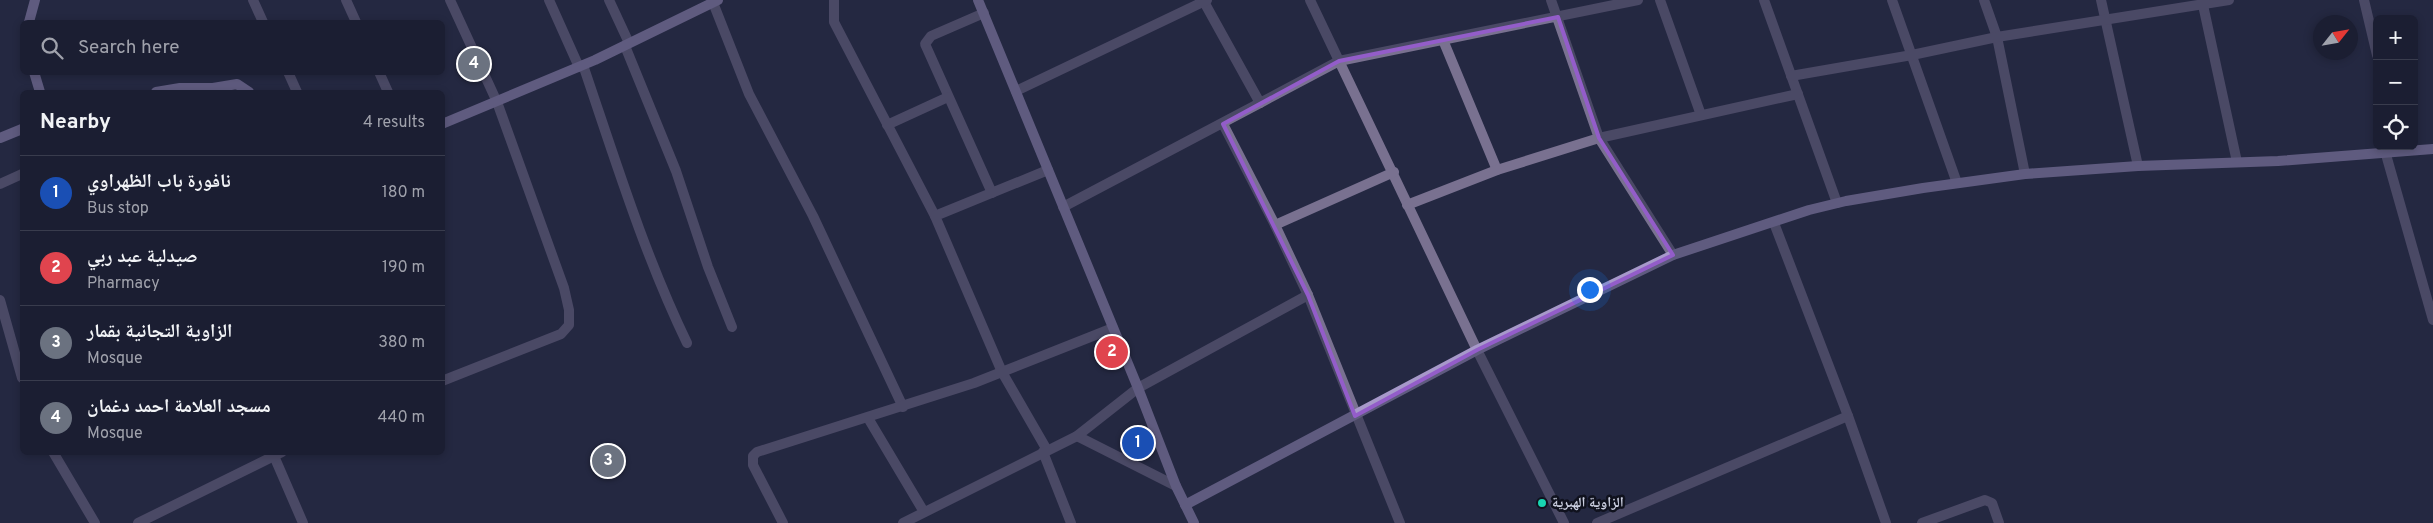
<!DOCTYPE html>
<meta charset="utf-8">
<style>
body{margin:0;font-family:Overpass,"Noto Naskh Arabic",sans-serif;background:#282b3e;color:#f1f3f6}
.controls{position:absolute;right:15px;top:15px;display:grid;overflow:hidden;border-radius:8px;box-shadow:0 2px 8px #0003}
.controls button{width:45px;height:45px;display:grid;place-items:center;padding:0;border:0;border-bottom:1px solid #393c4d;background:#1b1e32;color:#f1f3f6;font:25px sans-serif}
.compass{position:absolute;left:2313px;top:15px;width:45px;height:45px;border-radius:50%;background:#1b1e32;box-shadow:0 2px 8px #0003;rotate:59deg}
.you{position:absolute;left:1589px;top:289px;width:18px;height:18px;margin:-12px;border:4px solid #fff;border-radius:50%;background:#1a73e8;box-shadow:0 0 0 8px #1a73e833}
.badge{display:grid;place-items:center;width:32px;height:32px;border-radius:50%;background:#2563eb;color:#fff;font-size:16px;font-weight:700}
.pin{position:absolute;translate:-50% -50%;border:2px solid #fff;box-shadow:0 1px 5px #0006}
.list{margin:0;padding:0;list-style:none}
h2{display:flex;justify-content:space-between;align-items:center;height:65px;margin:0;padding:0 20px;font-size:21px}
h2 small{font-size:16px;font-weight:400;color:#a0a2ac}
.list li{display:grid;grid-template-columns:32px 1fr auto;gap:15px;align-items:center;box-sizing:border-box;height:75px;padding:0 20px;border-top:1px solid #393c4d}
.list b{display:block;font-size:19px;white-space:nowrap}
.list p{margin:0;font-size:16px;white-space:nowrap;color:#a0a2ac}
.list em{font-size:16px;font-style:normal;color:#a0a2ac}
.icon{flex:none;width:28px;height:28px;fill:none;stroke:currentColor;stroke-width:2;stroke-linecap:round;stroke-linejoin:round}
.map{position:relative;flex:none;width:2433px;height:523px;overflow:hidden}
.search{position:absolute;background:#1b1e32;box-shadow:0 2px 8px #0003;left:20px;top:20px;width:425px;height:55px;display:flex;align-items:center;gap:12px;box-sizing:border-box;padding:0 18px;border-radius:8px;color:#a0a2ac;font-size:19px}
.panel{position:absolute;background:#1b1e32;box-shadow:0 2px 8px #0003;left:20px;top:90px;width:425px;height:365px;border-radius:8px}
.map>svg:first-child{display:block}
</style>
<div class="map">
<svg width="2433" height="523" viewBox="0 0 2433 523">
<rect width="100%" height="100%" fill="#242842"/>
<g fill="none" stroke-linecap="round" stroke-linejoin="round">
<g stroke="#797190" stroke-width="10">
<path d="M253 0 263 22"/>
<path d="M346 0 356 22"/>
<path d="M549 0 579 67"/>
<path d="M609 0 629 43"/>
<path d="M712 0 749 94 813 216 903 407"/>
<path d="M834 0V22L935 216"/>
<path d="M1203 0 1260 103 1339 61 1638 0"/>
<path d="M1310 0 1477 350 1564 523"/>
<path d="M1551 0 1599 138 1673 255"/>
<path d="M1660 0 1701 115"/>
<path d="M1764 0 1837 203"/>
<path d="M1892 0 1957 183"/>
<path d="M1984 0 1997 37 2025 174"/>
<path d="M2101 0 2138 166"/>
<path d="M2364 0 2377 55"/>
<path d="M2203 5 2237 162"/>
<path d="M984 13 931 36 925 44 992 193"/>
<path d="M1443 40 1497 170"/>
<path d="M625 46 676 171 708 267 732 327"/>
<path d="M583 65C615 159 644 254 687 343"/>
<path d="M288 72 297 92"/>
<path d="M379 72 388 92"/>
<path d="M1791 76 1912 55 1997 37 2229 0"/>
<path d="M1016 91 1207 0"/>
<path d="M1223 124 1275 225 1308 295 1400 523"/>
<path d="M887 125 948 97"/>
<path d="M2385 151 2433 320"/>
<path d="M0 184 22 174"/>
<path d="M1407 205 1497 170 1599 138 1798 94"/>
<path d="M1063 207 1260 103"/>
<path d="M1275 225 1394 172"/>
<path d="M0 300 22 378"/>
<path d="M442 381 561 334 569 325V310L564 288 497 102 450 0"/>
<path d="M1848 416 1886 523"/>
<path d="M868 418 924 512"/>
<path d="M1077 436 1176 486"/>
<path d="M1047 450 1002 372 935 216 1048 170"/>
<path d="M53 452 95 523"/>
<path d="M1043 452 1071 523"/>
<path d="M274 456 303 523"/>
<path d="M138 523 282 452"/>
<path d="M783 523 753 465V456L757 452 974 383 1113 328"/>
<path d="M903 523 1077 436 1138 388 1308 295"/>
<path d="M1597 523 1848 416 1774 223"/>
<path d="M1922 523 1985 500 1992 503 1999 523"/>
</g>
<g stroke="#a799ca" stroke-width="10">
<path d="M978 0 1138 388 1176 486 1194 523"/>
<path d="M29 22 35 0"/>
<path d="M34 72 40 92"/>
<path d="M156 92 180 88H213L237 84 249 92"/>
<path d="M442 124 595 60 718 0"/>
<path d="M0 138 22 129"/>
<path d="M1185 505 1477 350 1673 255 1809 210 1846 201 1923 188 2025 174 2138 166 2278 161 2433 149"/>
</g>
</g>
<path d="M0 0H2433V523H0ZM1558 17 1599 138 1673 255 1477 350 1355 416 1308 295 1223 124 1339 61Z" fill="#242842" fill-opacity=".55" fill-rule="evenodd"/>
<path fill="none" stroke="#935dc9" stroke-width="4" stroke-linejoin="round" d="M1558 17 1599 138 1673 255 1477 350 1355 416 1308 295 1223 124 1339 61Z"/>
<circle fill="#18d5b2" stroke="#10121e" stroke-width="2" cx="1542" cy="503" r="5"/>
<g text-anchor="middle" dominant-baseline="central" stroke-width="5" stroke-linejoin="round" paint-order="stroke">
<g font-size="14" font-weight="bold" fill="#ccd0e1" stroke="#10121e" text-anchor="start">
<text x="1552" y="503">الزاوية الهبرية</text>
</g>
</g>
</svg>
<div class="controls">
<button>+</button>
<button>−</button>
<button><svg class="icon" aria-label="locate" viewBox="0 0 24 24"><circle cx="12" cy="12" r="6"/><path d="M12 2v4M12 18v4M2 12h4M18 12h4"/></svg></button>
</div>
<svg class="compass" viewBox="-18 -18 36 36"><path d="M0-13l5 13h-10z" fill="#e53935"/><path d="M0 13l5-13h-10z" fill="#a0a2ac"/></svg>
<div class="you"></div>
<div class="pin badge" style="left:1138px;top:443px;background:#1a4fb4">1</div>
<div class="pin badge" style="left:1112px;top:352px;background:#e0444e">2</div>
<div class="pin badge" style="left:608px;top:461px;background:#6b7280">3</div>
<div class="pin badge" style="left:474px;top:64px;background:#6b7280">4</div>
<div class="search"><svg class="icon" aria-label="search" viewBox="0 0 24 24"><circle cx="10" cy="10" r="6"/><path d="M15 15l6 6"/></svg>Search here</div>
<section class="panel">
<h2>Nearby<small>4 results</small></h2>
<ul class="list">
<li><span class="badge" style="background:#1a4fb4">1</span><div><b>نافورة باب الظهراوي</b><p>Bus stop</p></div><em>180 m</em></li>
<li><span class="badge" style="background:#e0444e">2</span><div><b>صيدلية عبد ربي</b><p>Pharmacy</p></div><em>190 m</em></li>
<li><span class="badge" style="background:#6b7280">3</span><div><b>الزاوية التجانية بقمار</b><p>Mosque</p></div><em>380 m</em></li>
<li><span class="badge" style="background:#6b7280">4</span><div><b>مسجد العلامة احمد دغمان</b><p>Mosque</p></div><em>440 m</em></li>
</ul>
</section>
</div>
